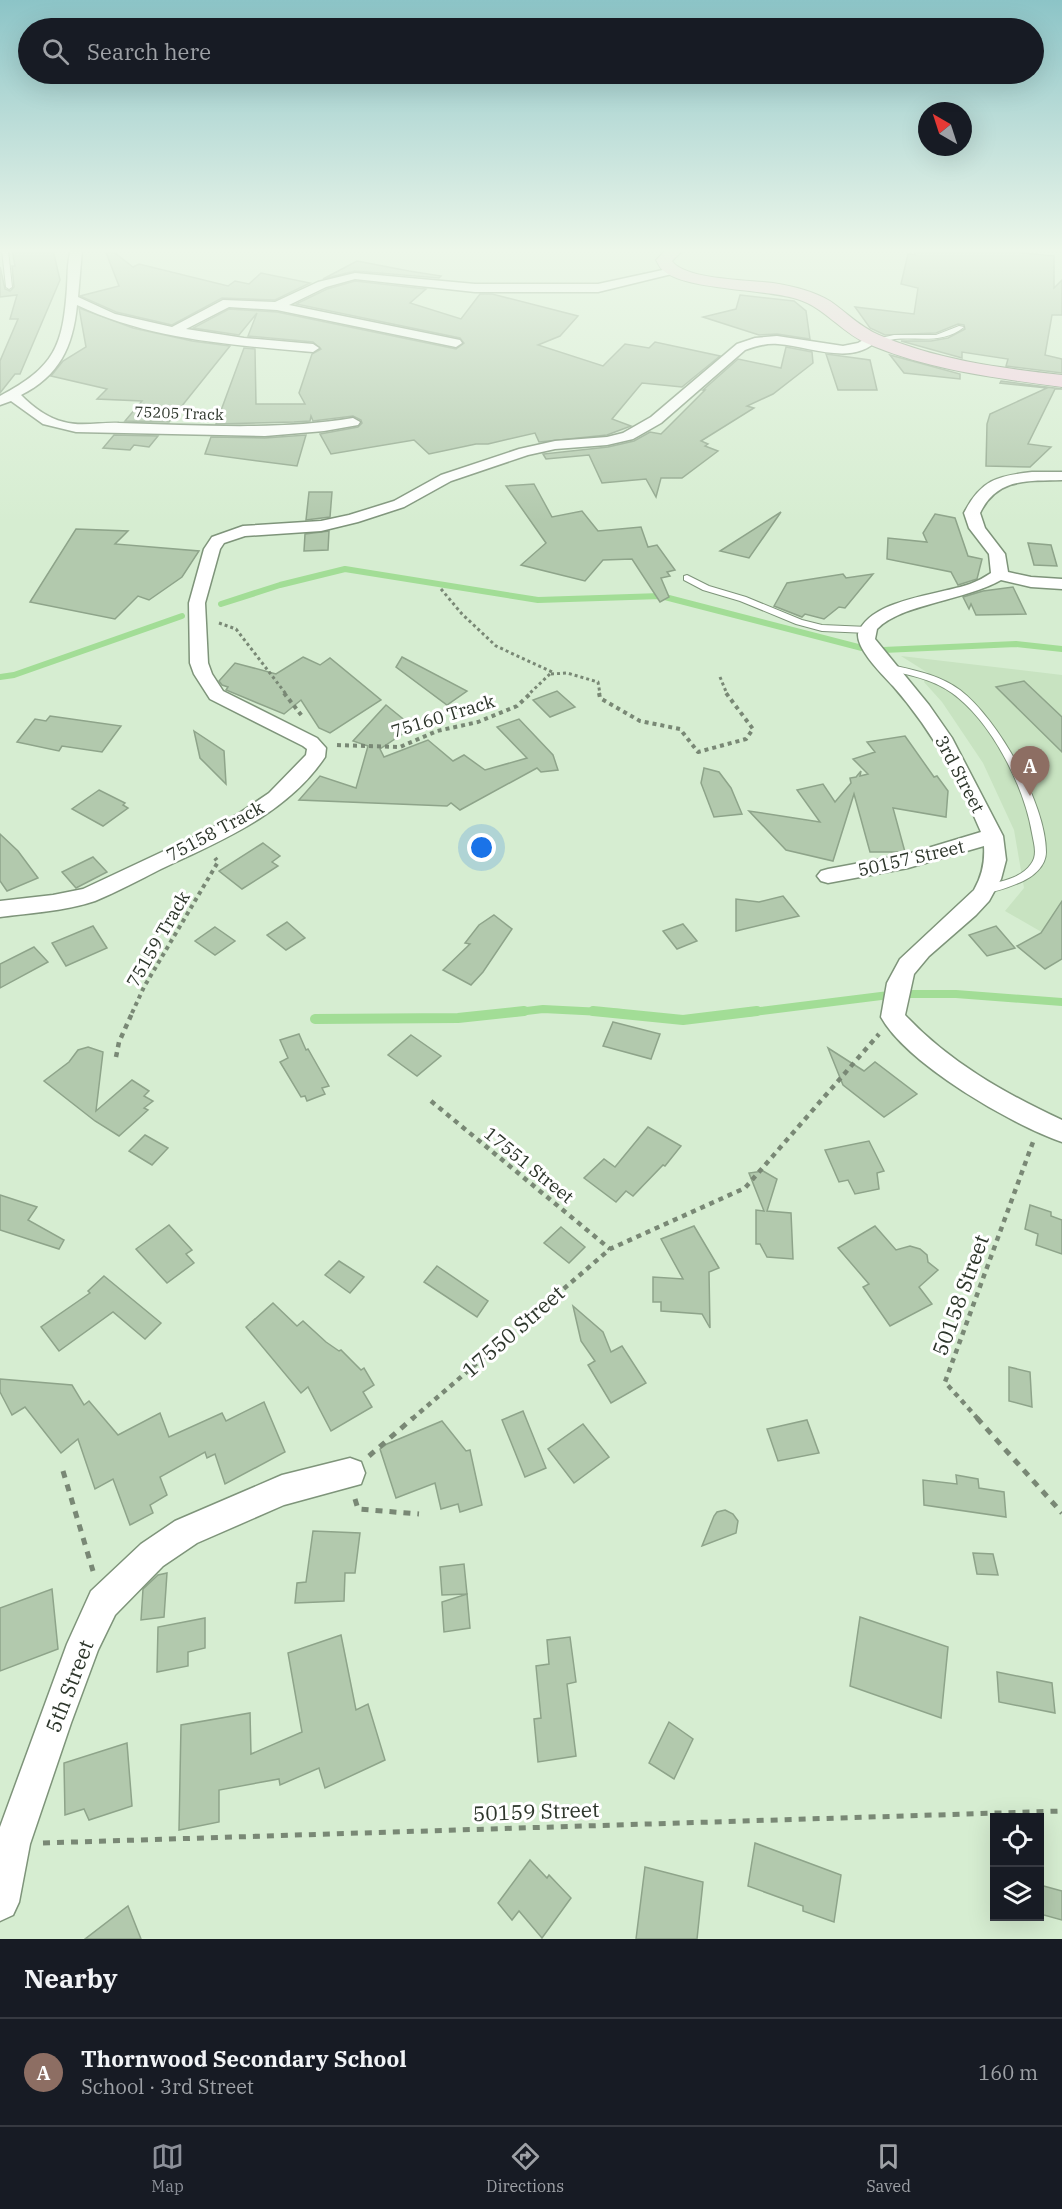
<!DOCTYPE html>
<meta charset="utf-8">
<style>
body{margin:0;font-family:"IBM Plex Serif",serif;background:#242831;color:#f1f3f6}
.controls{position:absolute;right:18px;bottom:18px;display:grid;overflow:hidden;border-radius:0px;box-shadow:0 6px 24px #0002}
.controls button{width:54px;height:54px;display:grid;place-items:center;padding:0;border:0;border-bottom:2px solid #363941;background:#171b24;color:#f1f3f6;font:30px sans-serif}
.compass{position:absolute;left:918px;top:102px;width:54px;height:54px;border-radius:50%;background:#171b24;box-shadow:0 6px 24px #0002;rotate:321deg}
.you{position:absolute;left:482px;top:848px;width:21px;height:21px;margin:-15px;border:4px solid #fff;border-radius:50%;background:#1a73e8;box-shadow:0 0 0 9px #1a73e833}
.badge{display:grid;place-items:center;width:39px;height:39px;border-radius:50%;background:#8c9099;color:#fff;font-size:20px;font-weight:700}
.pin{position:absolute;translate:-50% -50px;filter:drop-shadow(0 2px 3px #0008)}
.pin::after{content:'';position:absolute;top:32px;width:21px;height:18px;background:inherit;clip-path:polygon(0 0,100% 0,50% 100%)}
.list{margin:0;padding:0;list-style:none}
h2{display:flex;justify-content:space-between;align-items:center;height:78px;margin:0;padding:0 24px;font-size:26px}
h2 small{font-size:20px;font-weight:400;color:#9ea1a6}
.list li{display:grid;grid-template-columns:39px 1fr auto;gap:18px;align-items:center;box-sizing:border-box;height:108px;padding:0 24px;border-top:2px solid #363941}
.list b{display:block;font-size:22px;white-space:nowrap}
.list p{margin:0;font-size:20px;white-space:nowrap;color:#9ea1a6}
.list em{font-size:20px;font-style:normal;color:#9ea1a6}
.icon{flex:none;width:33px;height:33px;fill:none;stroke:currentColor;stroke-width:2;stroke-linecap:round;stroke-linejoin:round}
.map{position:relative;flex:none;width:1062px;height:1939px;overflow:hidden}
.search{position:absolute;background:#171b24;box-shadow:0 6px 24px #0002;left:18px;right:18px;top:18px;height:66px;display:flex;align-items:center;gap:15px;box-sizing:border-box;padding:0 21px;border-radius:33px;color:#9ea1a6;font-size:22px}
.sheet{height:186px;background:#171b24}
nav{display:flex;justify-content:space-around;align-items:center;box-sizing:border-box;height:84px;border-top:2px solid #363941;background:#171b24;font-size:16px;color:#9ea1a6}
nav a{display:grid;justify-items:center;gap:3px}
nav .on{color:#8c9099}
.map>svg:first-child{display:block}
</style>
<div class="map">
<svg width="1062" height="1939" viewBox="0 0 1062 1939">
<rect width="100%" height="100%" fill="#d6edd1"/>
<path fill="#c8e3c1" d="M901 656 1062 675V947L1045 934 1005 911 1024 888 1014 830 983 763 942 702 924 682 928 673Z"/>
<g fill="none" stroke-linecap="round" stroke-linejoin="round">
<g stroke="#a2dd96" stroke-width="6">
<path d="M221 604 280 585 345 569 538 600 661 596 862 648"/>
<path d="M883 650 1016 644 1062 649"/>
<path d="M0 677 14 675 182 616"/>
</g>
<g stroke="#a2dd96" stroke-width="8">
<path d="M510 1013 543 1009 622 1013"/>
<path d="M745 1013 897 994H956L1062 1002"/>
</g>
<g stroke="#a2dd96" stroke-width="10">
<path d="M593 1011 683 1020 757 1011"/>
<path d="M315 1019 458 1018 524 1011"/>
</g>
</g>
<g fill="#b2c9ad" stroke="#8ea48a" stroke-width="1.5">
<path d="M12 250H53L60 280 20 374H15L0 393V361L18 319H10L17 295 0 297V267L5 289 10 291 14 287 12 266H15Z"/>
<path d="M105 250H111L133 267 139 264 228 286 235 281 249 284 261 273 310 283 275 300 222 298 172 325 116 312 80 296 119 286Z"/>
<path d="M915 250H1022L1023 253 1054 256V288L1062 280V315H1052L1045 355 1062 359V373L1006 366 1008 359 962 352V358L901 341H931L948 338 965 329 964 325 958 324 936 333 885 335 870 328 855 307 914 314 918 288 901 284 908 254 915 255Z"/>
<path d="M357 261 409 271 441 276 439 278 355 271 323 279Z"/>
<path d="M355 281 426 289 410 303 461 319 480 294H492L578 316 560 336 538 345 603 366 625 344 649 348 655 342 720 356 682 387 642 383 612 419 631 426 607 435 539 442 535 433 488 444H476L429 454 414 440 331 454 320 434 358 427 362 423 361 420 353 416 313 421 311 416 310 421 294 422 216 424 244 348 255 349 256 404H305L299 393 312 354 321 349 313 342 248 336 257 313 239 335 193 328 229 309 277 312 456 349 464 343 460 338 296 304 327 289Z"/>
<path d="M740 295 794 301 806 311 810 339 777 334 759 335 703 317 736 309Z"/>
<path d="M79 308 133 328 192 341 230 346 169 422 125 421 142 401 97 399 107 389 51 376 63 361 86 347Z"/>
<path d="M786 347 812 352 813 363 773 394 747 406 754 408 701 441 708 444 705 446 718 451 682 478H661L656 497 646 479 602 483 589 455 546 459 543 454 608 447 634 441 650 432 661 434 705 390H703L738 359 781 368Z"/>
<path d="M826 354 870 360 877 390H838Z"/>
<path d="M890 355 960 374V379L904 373Z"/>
<path d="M1001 381 1062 389H1055L1028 444 1051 447 1030 467 986 466 987 424 990 414 1047 388 1000 383Z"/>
<path d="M114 435 158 436 149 447 134 445 130 450 103 448Z"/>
<path d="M306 435 297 466 205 454 211 437 265 438Z"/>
<path d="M534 484 552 517 582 511 598 531 641 527 648 547 657 545 675 570 667 572 670 576 661 578 669 597 660 602 632 559 603 560 585 581 521 565 546 543 506 486Z"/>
<path d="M309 492H332L330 517 306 520Z"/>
<path d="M781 512 749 558 720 551Z"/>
<path d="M935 514 955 518 968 556 982 559 977 579 958 585 951 572 887 559 888 538 927 542 923 533Z"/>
<path d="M76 529 128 531 115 544 199 551 182 577 149 600 138 596 115 619 30 602Z"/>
<path d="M329 531 328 550 304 551 305 534Z"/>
<path d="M1028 543 1051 545 1057 566 1034 565Z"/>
<path d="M843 574 846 578 873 574 845 608 839 607 824 619 805 614 802 617 774 606 787 583Z"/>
<path d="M1013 587 1026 614 976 615 971 604 969 609 963 597 983 591Z"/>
<path d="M303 657 320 665 330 658 381 700 330 733 319 728 301 700 284 714 226 690 228 687 222 685 219 681 235 663 276 674Z"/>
<path d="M402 657 467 691 447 705 396 667Z"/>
<path d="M1024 681 1062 717V752L996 687Z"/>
<path d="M557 691 575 707 550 717 533 700Z"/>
<path d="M386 705 413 727 380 749 384 757 428 740 453 761 464 755 485 770 527 758 497 727 519 719 553 755 558 770 541 772 537 768 460 810 451 803 447 806 299 800 320 776 356 788 368 746 353 741Z"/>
<path d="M50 716 121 726 102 752 62 746 59 751 17 742 35 719 46 721Z"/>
<path d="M194 731 224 751 226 784 200 758Z"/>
<path d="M905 736 934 777 937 776 948 791 946 817 893 808 905 852H870L854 794 833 861 786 850 749 811 820 822 797 790 823 784 835 802 851 783 850 778 856 777 861 771 860 776 868 774 853 759 875 752 867 742Z"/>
<path d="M704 768 719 772 731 788 742 814 714 817 701 783Z"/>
<path d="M99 790 125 803 123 805 128 808 103 826 72 809Z"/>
<path d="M0 834 18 851 38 878 7 891 0 881Z"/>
<path d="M263 843 280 856 272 862 278 866 242 889 219 871Z"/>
<path d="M93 857 107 872 76 888 62 872Z"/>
<path d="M783 896 799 916 736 931V899L759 902Z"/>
<path d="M1062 901V959L1045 969 1017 946 1041 933Z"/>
<path d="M494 915 512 929 483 972 471 985 443 970 470 944 465 943 479 925Z"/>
<path d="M287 922 305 938 286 950 267 935Z"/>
<path d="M683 924 697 941 677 949 663 931Z"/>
<path d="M93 926 107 948 66 966 52 943Z"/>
<path d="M996 926 1015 948 987 956 969 935Z"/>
<path d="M215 927 235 941 215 955 195 941Z"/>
<path d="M34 947 48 962 0 988V964Z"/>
<path d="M613 1022 660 1034 651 1059 603 1046Z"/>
<path d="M299 1034 306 1050 308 1049 329 1086 322 1088 325 1094 307 1101 305 1096 301 1097 280 1062 288 1058 280 1040Z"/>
<path d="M411 1035 441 1056 417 1076 388 1055Z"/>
<path d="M88 1047 103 1052 96 1111 132 1080 149 1091 144 1096 153 1101 144 1108 148 1110 119 1136 95 1121 44 1081 69 1062 78 1050Z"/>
<path d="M828 1048 864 1071 875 1062 917 1094 884 1117 843 1085Z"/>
<path d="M648 1127 681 1146 665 1166 663 1165 633 1196 626 1191 616 1202 584 1178 604 1159 615 1167Z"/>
<path d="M145 1135 168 1148 152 1165 129 1151Z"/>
<path d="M869 1141 884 1171 877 1173 879 1189 855 1194 848 1180 839 1182 825 1150Z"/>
<path d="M763 1171 777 1179 767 1211 791 1213 793 1259 767 1257 760 1244H756V1210L764 1211 749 1173Z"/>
<path d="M0 1195 37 1207 28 1220 64 1240 59 1249 0 1230Z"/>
<path d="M1030 1205 1051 1212V1216L1062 1220V1254L1036 1245 1038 1234 1025 1229Z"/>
<path d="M169 1225 192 1250 186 1254 194 1263 167 1283 136 1249Z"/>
<path d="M694 1226 719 1268 709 1272 710 1328 702 1314 661 1311V1302H653V1277L683 1279 661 1239Z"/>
<path d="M875 1226 896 1250 910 1246 920 1249 927 1255 928 1262 938 1270 919 1287 932 1304 890 1326 863 1287 869 1284 838 1248Z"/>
<path d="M561 1227 585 1247 569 1263 544 1243Z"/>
<path d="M339 1261 364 1277 350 1293 325 1275Z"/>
<path d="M437 1266 488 1301 477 1317 424 1282Z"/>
<path d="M104 1276 161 1323 145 1339 113 1312 59 1351 41 1327 90 1293 88 1291Z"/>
<path d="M273 1303 297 1326 303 1321 326 1342 339 1351 341 1350 361 1370 364 1368 374 1385 363 1392 372 1407 331 1431 308 1387 301 1393 246 1327Z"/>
<path d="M573 1306 603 1332 611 1352 622 1346 646 1383 611 1403 588 1365 595 1361 581 1341Z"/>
<path d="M1009 1367 1030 1372 1032 1407 1009 1401Z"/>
<path d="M0 1379 72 1385 84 1405 89 1401 118 1435 160 1413 169 1437 222 1413 226 1421 264 1402 285 1452 225 1484 215 1454 207 1458 205 1452 160 1477 167 1495 150 1505 153 1513 130 1525 113 1479 95 1489 78 1439 61 1453 25 1407 12 1415 0 1392Z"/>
<path d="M523 1411 546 1468 525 1477 502 1420Z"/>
<path d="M807 1420 819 1453 778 1461 767 1429Z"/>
<path d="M442 1421 466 1451 470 1450 482 1505 460 1512 458 1504 441 1509 435 1483 396 1498 380 1449 387 1444Z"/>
<path d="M583 1424 609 1457 574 1483 548 1449Z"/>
<path d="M956 1475 978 1479 979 1488 1004 1492 1006 1517 924 1505 923 1480 957 1484Z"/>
<path d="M725 1510 733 1514 738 1521 736 1533 702 1546 714 1516 717 1512Z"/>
<path d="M313 1531 360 1533 355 1573H345L344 1601 295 1603 297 1583 306 1582Z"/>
<path d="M973 1553 993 1554 998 1575 977 1574Z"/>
<path d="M464 1564 467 1594 442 1595 440 1567Z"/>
<path d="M167 1573 164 1617 141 1620 143 1589 158 1575Z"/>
<path d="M52 1589 58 1649 0 1671V1608Z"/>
<path d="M467 1594 470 1628 444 1632 442 1602Z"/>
<path d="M860 1617 948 1647 941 1718 850 1686Z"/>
<path d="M205 1618V1648L188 1652V1666L157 1672 158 1627Z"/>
<path d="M341 1635 356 1710 368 1704 385 1760 325 1788 319 1768 280 1785 279 1779 219 1790V1822L179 1830 181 1725 250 1713 251 1754 302 1732 288 1653Z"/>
<path d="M570 1637 576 1682 567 1684 576 1756 538 1762 534 1719 541 1718 536 1666 549 1664 547 1640Z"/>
<path d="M997 1672 1052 1683 1055 1713 999 1702Z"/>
<path d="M669 1722 693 1739 674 1779 649 1763Z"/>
<path d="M127 1743 132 1806 89 1820 84 1809 65 1815 64 1763Z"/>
<path d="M755 1843 841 1875 834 1922 803 1911V1906L748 1886Z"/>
<path d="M530 1860 547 1878 549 1875 571 1898 542 1938 519 1911 512 1920 498 1903Z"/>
<path d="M645 1867 703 1882 697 1939H636Z"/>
<path d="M1040 1885 1062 1891V1920L1040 1914Z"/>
<path d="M128 1906 141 1939H85Z"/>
</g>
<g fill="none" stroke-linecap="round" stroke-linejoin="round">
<defs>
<g id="lane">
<path d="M2 250H8L12 287 9 289 6 287Z"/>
<path d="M959 326 964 327C943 344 920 337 895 339 887 340 879 343 872 340L894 335H936Z"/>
<path d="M687 575 709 586 746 597 802 620 822 625 868 627 873 630 868 633 822 631 796 624 740 601 703 590 684 580V576Z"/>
<path d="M887 664C913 670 938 674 960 690 998 719 1046 804 1046 852 1046 866 1033 877 1021 882 1011 886 993 894 982 892L980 889 982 886C998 882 1021 879 1031 864 1038 855 1034 844 1032 833 1024 786 992 722 952 693 931 678 908 675 884 669V665Z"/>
</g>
<g id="street">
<path d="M71 250H82L78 297 115 314 172 327 223 300 275 302 318 282 355 273 475 284H598L672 268 678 271 676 273 598 292H475L355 279 326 287 289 305 460 340 462 343 456 347 277 310 229 307 186 329 244 338 313 344 319 348 313 352C234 345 150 340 77 305 73 347 59 376 21 395 33 407 47 418 64 422 81 427 101 422 119 423 198 425 274 431 353 418L360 422 358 425 324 431 265 436 76 432 43 424 11 401 0 405V396C55 367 63 346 67 287 68 274 67 262 71 250Z"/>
<path d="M872 335 878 339C854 367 809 346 778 344 766 343 756 346 745 350L661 423 633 439 607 445 555 449 528 455 451 481 404 507 358 522 321 531 245 536 224 543 220 549 205 603 208 663 212 674 223 691 317 738 326 748 325 757C287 814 220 841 161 869 139 880 117 892 95 901 65 911 31 913 0 917V901L53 895 83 889 196 836 238 814 269 793 306 755 307 749 303 746 210 699 194 674 190 663 189 603 204 549 212 537 243 526 321 521 349 515 394 501 441 475 519 449 555 441 607 437 623 433 651 417 737 344 755 338 777 336 843 346 858 343Z"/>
<path d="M1032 472H1062V480C1027 481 997 478 980 513L985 528 1005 554 1008 572 1031 577 1062 579V589L1031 587 1001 580C967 600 901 604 877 629L875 639 929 705 952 738 1003 836 1006 860 1001 879 989 901 976 915 929 956 914 974 905 1015C949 1062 1004 1093 1062 1120V1142C1012 1125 907 1064 881 1017L887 983 900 959 974 890C982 876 985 863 984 846L908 868 828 883 821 881 817 876 821 871 828 869 908 854 981 832C959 780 931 729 893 686 883 675 857 650 858 634 870 599 939 595 970 584 978 581 985 577 991 573L989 554 969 528 964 513C981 480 997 476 1032 472Z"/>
<path d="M350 1458 361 1462 365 1473 361 1484 284 1505 197 1543 163 1566 115 1615 98 1650 71 1723 30 1844 19 1902 13 1915 0 1921V1827L67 1644 91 1591 141 1544 175 1521 282 1475Z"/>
</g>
<path id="secondary" d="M666 250H683L672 261C685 280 751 280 773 283 793 286 813 291 830 301 846 312 860 327 879 335 937 360 1000 368 1062 375V387C996 378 928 370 866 343 841 332 824 307 797 299 766 289 685 290 664 271 660 269 658 263 656 260Z"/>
</defs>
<use href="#lane" stroke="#7e947a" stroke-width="2"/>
<use href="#street" stroke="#7e947a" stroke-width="3"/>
<use href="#secondary" stroke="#7e947a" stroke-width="2"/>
<g stroke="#798875" stroke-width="3" stroke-dasharray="3 3" stroke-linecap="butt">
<path d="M441 589 462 614 496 646 552 672 529 694"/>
<path d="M219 623 236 629 286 694"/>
<path d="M551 674 567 673 598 682 600 694"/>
<path d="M720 677 727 694"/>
</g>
<g stroke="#798875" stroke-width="4" stroke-dasharray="4 4" stroke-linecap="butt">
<path d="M284 693 302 716"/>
<path d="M599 693 600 698 640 721 680 729 698 752 746 739 753 729 726 693"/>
<path d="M337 745 400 747 437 731 478 722 517 706 531 693"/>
<path d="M132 1013 144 987 218 862 215 858"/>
</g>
<g stroke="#798875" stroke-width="4.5" stroke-dasharray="5 5" stroke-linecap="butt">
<path d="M116 1057 119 1042 133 1011"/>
<path d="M431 1101 610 1249"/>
<path d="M412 1419 610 1249 745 1188 879 1034"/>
<path d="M978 1419 945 1382 1033 1142"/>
</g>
<g stroke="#798875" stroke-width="5" stroke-dasharray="7 7" stroke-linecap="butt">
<path d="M977 1418 1062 1513"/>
<path d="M369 1456 413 1418"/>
<path d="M63 1471 93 1571"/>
<path d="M355 1499 358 1509 419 1514"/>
<path d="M43 1843 1062 1811"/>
</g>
<use href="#lane" fill="#fff" fill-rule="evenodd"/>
<use href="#street" fill="#fff" fill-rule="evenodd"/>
<use href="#secondary" fill="#f4d0e1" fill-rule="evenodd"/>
</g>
<linearGradient id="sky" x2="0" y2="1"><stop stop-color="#8cc4c7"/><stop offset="0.48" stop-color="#edf7ea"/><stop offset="1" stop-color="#edf7ea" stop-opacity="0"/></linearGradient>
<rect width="1062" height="522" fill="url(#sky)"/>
<g text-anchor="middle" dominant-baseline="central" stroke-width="6" stroke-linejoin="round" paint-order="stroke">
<g font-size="15" fill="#2c352a" stroke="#fff">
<text transform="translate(179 413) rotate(2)">75205 Track</text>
</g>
<g font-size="18" fill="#2c352a" stroke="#fff">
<text transform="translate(443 716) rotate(-17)">75160 Track</text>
<text transform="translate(960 774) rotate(62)">3rd Street</text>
<text transform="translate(215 831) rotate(-28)">75158 Track</text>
<text transform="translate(911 858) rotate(-13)">50157 Street</text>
<text transform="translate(158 939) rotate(-60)">75159 Track</text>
<text transform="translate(529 1165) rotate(39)">17551 Street</text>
</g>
<g font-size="21" fill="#2c352a" stroke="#fff">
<text transform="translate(960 1295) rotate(-70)">50158 Street</text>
<text transform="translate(513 1331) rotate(-41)">17550 Street</text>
<text transform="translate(69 1686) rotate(-69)">5th Street</text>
<text transform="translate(536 1811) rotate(-2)">50159 Street</text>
</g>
</g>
</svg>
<div class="controls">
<button><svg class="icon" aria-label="locate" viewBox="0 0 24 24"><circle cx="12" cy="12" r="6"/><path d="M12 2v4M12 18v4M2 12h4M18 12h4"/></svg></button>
<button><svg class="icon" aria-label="layers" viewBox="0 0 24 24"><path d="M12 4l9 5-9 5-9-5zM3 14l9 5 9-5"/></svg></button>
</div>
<svg class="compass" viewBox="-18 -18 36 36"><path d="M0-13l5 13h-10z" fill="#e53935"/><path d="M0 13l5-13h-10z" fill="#9ea1a6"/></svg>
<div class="you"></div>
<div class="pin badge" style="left:1030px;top:796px;background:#8d6e63">A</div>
<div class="search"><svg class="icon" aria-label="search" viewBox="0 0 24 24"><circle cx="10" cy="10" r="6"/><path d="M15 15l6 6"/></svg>Search here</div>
</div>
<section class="sheet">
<h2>Nearby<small></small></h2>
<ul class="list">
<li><span class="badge" style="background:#8d6e63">A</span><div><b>Thornwood Secondary School</b><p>School · 3rd Street</p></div><em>160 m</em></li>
</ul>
</section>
<nav>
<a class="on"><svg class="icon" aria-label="map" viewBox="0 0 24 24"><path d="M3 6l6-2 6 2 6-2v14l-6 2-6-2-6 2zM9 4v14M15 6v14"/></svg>Map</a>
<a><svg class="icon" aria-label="directions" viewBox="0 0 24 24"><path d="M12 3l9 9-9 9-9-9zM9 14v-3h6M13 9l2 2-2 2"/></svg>Directions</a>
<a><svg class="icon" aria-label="saved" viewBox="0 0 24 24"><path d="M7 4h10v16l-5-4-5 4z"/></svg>Saved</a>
</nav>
